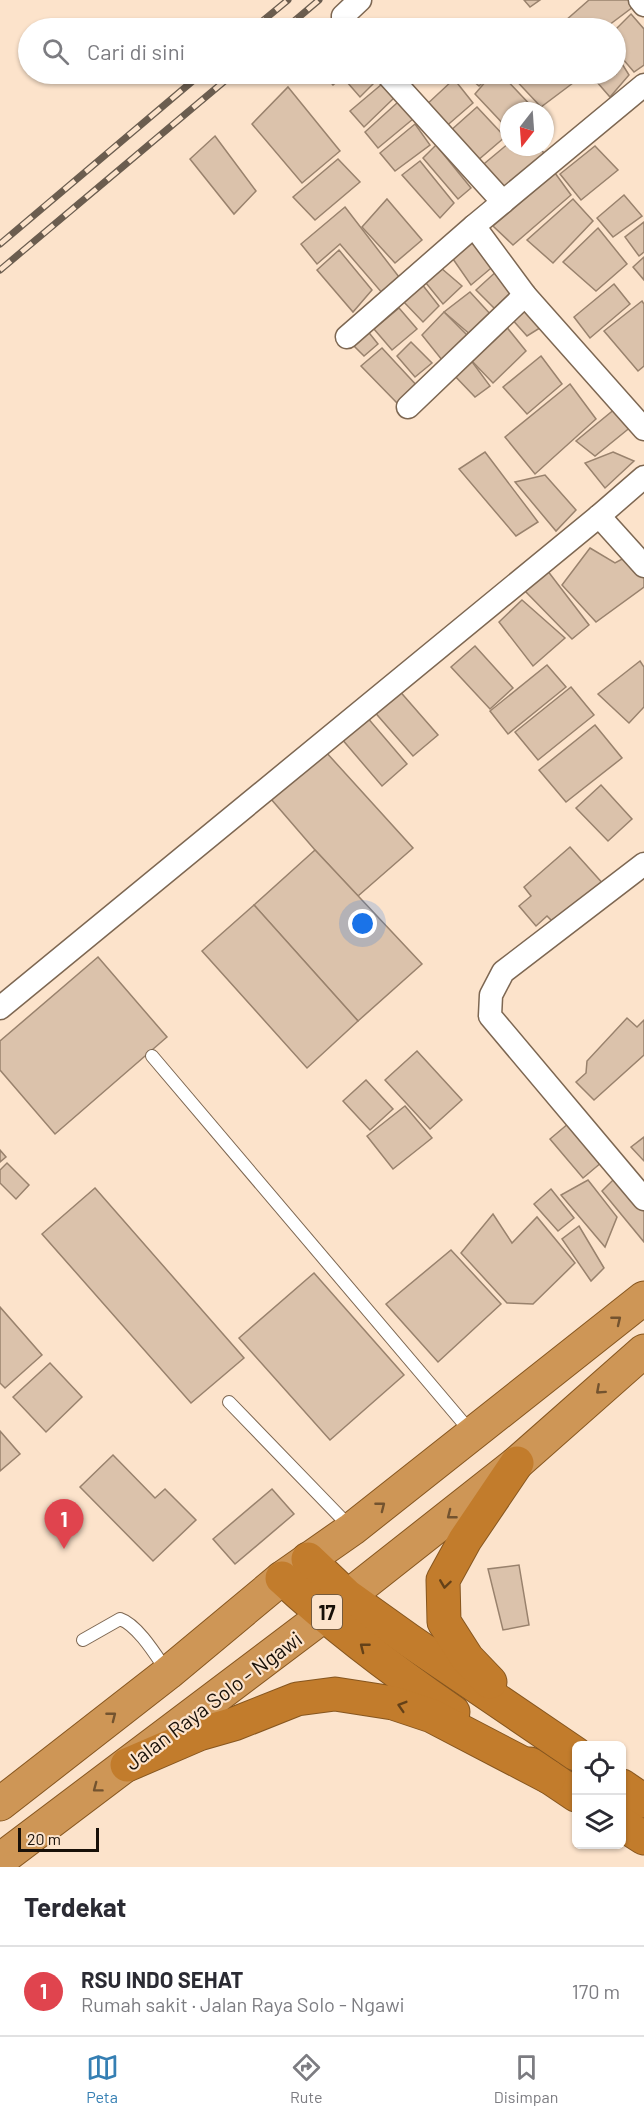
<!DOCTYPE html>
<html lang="id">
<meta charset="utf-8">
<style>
body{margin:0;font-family:Barlow,sans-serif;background:#f7f7f7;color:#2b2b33}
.controls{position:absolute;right:18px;bottom:18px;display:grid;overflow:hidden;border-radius:9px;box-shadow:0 2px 4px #0004}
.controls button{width:54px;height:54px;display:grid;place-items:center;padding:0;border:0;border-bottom:2px solid #e1e1e2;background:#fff;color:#2b2b33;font:30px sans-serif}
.compass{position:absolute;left:500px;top:102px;width:54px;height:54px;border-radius:50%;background:#fff;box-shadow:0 2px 4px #0004;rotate:197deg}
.scale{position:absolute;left:18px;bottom:15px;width:81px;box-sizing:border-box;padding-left:6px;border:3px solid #181008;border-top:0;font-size:16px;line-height:21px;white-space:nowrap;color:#181008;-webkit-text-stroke:4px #fce3cb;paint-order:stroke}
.you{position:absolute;left:363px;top:924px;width:21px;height:21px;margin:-15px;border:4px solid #fff;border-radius:50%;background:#1a73e8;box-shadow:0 0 0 9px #1a73e833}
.badge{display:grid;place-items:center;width:39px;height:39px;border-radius:50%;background:#357fb3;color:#fff;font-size:20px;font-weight:700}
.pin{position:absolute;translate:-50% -50px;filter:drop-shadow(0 2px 3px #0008)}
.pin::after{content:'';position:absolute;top:32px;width:21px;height:18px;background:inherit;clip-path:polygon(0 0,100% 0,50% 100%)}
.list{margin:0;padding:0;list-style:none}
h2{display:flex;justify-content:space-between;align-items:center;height:78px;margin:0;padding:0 24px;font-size:26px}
h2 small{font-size:20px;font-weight:400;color:#7c7c81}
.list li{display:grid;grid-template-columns:39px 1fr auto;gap:18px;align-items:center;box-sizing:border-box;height:90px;padding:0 24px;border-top:2px solid #e1e1e2}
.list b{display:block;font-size:22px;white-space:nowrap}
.list p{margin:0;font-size:20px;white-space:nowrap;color:#7c7c81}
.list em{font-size:20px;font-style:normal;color:#7c7c81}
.icon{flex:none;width:33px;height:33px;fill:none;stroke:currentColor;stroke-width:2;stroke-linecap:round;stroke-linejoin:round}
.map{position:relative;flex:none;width:644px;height:1867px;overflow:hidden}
.search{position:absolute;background:#fff;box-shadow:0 2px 4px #0004;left:18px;right:18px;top:18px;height:66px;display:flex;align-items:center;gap:15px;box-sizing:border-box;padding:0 21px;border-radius:33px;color:#7c7c81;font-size:22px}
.sheet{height:168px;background:#fff}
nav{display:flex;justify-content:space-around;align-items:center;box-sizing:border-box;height:84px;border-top:2px solid #e1e1e2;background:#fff;font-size:16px;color:#7c7c81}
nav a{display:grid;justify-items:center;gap:3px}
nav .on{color:#357fb3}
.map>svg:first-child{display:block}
</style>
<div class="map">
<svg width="644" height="1867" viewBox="0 0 644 1867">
<rect width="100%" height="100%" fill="#fce3cb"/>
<g fill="#dbc2ab" stroke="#99826d" stroke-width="1.5">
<path d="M524 0H540L530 7Z"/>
<path d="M589 0H633L637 4 605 28H557Z"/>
<path d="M631 14 644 29V65L634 72 616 51V29Z"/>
<path d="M616 54 629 75 610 97 590 74H616Z"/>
<path d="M323 74H346L333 85Z"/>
<path d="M357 74H370L376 81 360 97 347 82Z"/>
<path d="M465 74H492L479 86Z"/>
<path d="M492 74H501L536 111H509V130L475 94Z"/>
<path d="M510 74H565L573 83 541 107Z"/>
<path d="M454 79 473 103 443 129 424 107Z"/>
<path d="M382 84 394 98 364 127 350 111Z"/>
<path d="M288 87 340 151 302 183 252 124Z"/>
<path d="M398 102 413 119 378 148 365 132Z"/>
<path d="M477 107 505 137 477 161 449 132Z"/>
<path d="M415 124 430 145 395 171 380 153Z"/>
<path d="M215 136 256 191 234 214 190 159Z"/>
<path d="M509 143V147H539L548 158 504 193 479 168Z"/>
<path d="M436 145 471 188 458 199 423 158Z"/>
<path d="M595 146 618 170 581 200 560 174Z"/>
<path d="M338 159 360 182 315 220 293 197Z"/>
<path d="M420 161 454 203 440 218 402 175Z"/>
<path d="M555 173 571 195 513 245 493 226Z"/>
<path d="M624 195 642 216 613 237 597 218Z"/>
<path d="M387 199 422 240 395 263 362 227Z"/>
<path d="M573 199 593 221 553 263 527 240Z"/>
<path d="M345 207 399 277 383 294 340 244 317 264 301 244Z"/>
<path d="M644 222V252L639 256 625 237Z"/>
<path d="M598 228 627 264 596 291 563 262Z"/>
<path d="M475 238 496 264 471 285 453 259Z"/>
<path d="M339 250 372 290 353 312 317 270Z"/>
<path d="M644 257V280L633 267Z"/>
<path d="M441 268 462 286 443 304 426 283Z"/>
<path d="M499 269 517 293 497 311 476 290Z"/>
<path d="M421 283 439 306 423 322 402 300Z"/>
<path d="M614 284 630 304 590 338 574 317Z"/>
<path d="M470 292 492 316 472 336 444 312Z"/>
<path d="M642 301 644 304V366L638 371 604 331Z"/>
<path d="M525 304 543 326 527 336 510 317Z"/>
<path d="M399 308 417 329 392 350 374 329Z"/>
<path d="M444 312 468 336 442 360 422 335Z"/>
<path d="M505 325 526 351 493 383 470 359Z"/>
<path d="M366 329 378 344 364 356 350 342Z"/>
<path d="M411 342 432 363 415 377 397 356Z"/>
<path d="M382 348 419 388 398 404 361 366Z"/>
<path d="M541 356 562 384 527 414 503 387Z"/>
<path d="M470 359 490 386 475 397 453 374Z"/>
<path d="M570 384 596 419 535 474 505 437Z"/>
<path d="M616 408 632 426 595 456 576 441Z"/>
<path d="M485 452 538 522 516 536 459 469Z"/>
<path d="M613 452 634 461 605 488 585 463Z"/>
<path d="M545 475 576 510 556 531 515 482Z"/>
<path d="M590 548 615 563 626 557 644 577V587L596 622 562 585Z"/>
<path d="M547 570 589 625 572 639 525 591Z"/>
<path d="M522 600 565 638 533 666 499 622Z"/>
<path d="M475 646 513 688 490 709 451 667Z"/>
<path d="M640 661 644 667V707L629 723 598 694Z"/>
<path d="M547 665 566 687 508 734 490 711Z"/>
<path d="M571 687 594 715 538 760 515 732Z"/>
<path d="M397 688 438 735 413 756 372 709Z"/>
<path d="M366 716 407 764 382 786 341 738Z"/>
<path d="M595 725 622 758 566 802 539 770Z"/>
<path d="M325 751 413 848 358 896 315 850 271 799Z"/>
<path d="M601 785 632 819 608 841 576 808Z"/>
<path d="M570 847 605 886 558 927 547 916 536 926 519 906 531 896 524 887Z"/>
<path d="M315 850 422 964 358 1021 254 905Z"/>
<path d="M254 905 358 1021 307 1068 202 951Z"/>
<path d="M98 957 167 1037 55 1134 0 1070V1041Z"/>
<path d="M627 1018 637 1027 644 1020V1055L594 1100 576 1082 586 1073 587 1061Z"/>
<path d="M417 1051 462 1100 430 1129 385 1080Z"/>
<path d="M366 1080 393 1109 370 1130 343 1101Z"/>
<path d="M405 1106 432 1138 393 1169 367 1136Z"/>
<path d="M575 1118 608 1157 583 1178 550 1139Z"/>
<path d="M644 1137V1161L631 1147Z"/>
<path d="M0 1150 6 1157 0 1162Z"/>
<path d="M7 1163 29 1185 16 1199 0 1183V1170Z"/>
<path d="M618 1175 644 1204V1242L602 1191Z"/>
<path d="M588 1180 617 1217 605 1247 561 1195Z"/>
<path d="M95 1188 244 1358 191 1403 42 1234Z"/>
<path d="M551 1189 574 1218 558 1231 534 1204Z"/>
<path d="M493 1214 512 1243 537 1217 575 1263 533 1304 507 1303 461 1253Z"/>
<path d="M579 1226 604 1268 591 1281 562 1239Z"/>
<path d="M451 1250 501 1304 438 1362 386 1304Z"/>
<path d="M314 1273 404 1375 330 1440 239 1338Z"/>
<path d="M0 1307 42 1355 5 1388 0 1383Z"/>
<path d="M50 1363 82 1397 46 1432 13 1397Z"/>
<path d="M0 1431 20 1454 0 1471Z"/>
<path d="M113 1455 155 1498 165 1489 196 1520 153 1561 80 1487Z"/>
<path d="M272 1489 294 1514 235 1564 213 1539Z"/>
<path d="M519 1565 529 1625 503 1630 488 1569Z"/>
</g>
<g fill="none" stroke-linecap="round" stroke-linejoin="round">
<defs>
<g id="service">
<path d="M152 1056 471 1432"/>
<path d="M229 1402 351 1528"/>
<path d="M83 1640 120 1619C138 1625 157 1657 168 1673"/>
</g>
<g id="minor">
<path d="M640 0 644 5"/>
<path d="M346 28 343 25V16L360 0"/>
<path d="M387 74 503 202"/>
<path d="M474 226 525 295 644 429"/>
<path d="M347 337 474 226 644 85"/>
<path d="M408 407 525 295"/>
<path d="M599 516 644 566"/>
<path d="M644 864 503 972 491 995 490 1016 644 1199"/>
<path d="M0 1008 599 516 644 477"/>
</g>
<g id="trunk">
<path d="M0 1804 168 1673 282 1578 352 1529 644 1298"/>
<path d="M0 1860 323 1616 517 1463 644 1351"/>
</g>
<g id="motorway">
<path d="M308 1559 347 1596 410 1641 576 1754"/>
<path d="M282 1578C336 1628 392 1670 453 1712"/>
<path d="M490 1682 467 1658 444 1622 443 1580 465 1540 517 1463"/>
<path d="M530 1764 576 1795"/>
<path d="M127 1765 199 1734 234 1724 297 1699 335 1694 393 1703 432 1716 549 1777"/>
<path d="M622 1786 644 1801"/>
<path d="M622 1824 644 1838"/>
</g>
</defs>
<use href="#service" stroke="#7d6752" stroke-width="14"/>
<use href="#minor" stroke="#7d6752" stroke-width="25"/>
<use href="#trunk" stroke="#86561f" stroke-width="35"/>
<use href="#motorway" stroke="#86561f" stroke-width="35"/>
<use href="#service" stroke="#fff" stroke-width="12"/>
<use href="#minor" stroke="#fff" stroke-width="22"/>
<use href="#trunk" stroke="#ce9656" stroke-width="33"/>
<use href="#motorway" stroke="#c27c2c" stroke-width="33"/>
<defs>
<g id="rail">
<path d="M254 28 288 0"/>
<path d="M286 28 319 0"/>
<path d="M0 244 201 74"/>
<path d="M0 270 233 74"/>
</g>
</defs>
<use href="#rail" stroke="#6b5d4f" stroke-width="7"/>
<use href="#rail" stroke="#fce3cb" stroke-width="4.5" stroke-dasharray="14" stroke-linecap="butt"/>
</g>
<defs><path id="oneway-chevron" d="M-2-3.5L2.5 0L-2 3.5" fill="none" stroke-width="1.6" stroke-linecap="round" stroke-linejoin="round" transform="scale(1.5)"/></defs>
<g stroke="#73532f">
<use href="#oneway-chevron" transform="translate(617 1320) rotate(-39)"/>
<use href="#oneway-chevron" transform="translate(600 1390) rotate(138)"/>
<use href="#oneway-chevron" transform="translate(381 1506) rotate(-38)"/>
<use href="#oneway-chevron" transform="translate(451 1515) rotate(142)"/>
<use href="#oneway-chevron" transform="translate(112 1716) rotate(-38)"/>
<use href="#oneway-chevron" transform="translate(97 1788) rotate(143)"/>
</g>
<g stroke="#644118">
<use href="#oneway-chevron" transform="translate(445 1584) rotate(98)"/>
<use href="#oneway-chevron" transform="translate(364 1647) rotate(-142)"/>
<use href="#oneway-chevron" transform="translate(402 1706) rotate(-163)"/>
</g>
<g text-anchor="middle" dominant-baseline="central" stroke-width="4.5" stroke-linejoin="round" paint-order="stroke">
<rect fill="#fce3cb" stroke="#5c4f42" stroke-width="1.5" x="312" y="1595" width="30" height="34" rx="4.5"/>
<g font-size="20" font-weight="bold" fill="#181008">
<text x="327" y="1612">17</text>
</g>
<g font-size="21" fill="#181008" stroke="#fce3cb">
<text transform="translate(213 1700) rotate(-37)">Jalan Raya Solo - Ngawi</text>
</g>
</g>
</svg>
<div class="controls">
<button><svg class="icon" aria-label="locate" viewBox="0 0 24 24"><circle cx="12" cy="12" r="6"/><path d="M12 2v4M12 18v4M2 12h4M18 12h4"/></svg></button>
<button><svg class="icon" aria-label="layers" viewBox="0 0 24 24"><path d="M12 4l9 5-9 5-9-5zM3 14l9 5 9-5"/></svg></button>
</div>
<svg class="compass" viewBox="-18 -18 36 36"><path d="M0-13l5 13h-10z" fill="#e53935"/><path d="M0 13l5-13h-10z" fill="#7c7c81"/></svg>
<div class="scale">20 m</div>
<div class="you"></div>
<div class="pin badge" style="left:64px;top:1549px;background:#e0444e">1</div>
<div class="search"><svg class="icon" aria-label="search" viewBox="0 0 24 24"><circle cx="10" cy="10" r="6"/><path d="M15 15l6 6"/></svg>Cari di sini</div>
</div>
<section class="sheet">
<h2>Terdekat<small></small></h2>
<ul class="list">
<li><span class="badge" style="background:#e0444e">1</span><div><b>RSU INDO SEHAT</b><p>Rumah sakit · Jalan Raya Solo - Ngawi</p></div><em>170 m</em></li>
</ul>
</section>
<nav>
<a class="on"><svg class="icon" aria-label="map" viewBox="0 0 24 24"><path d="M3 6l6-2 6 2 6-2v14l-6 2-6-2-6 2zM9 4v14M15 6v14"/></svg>Peta</a>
<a><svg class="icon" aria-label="directions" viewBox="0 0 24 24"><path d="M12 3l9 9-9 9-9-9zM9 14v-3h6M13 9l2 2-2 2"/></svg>Rute</a>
<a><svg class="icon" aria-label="saved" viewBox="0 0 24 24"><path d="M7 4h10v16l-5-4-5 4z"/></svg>Disimpan</a>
</nav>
